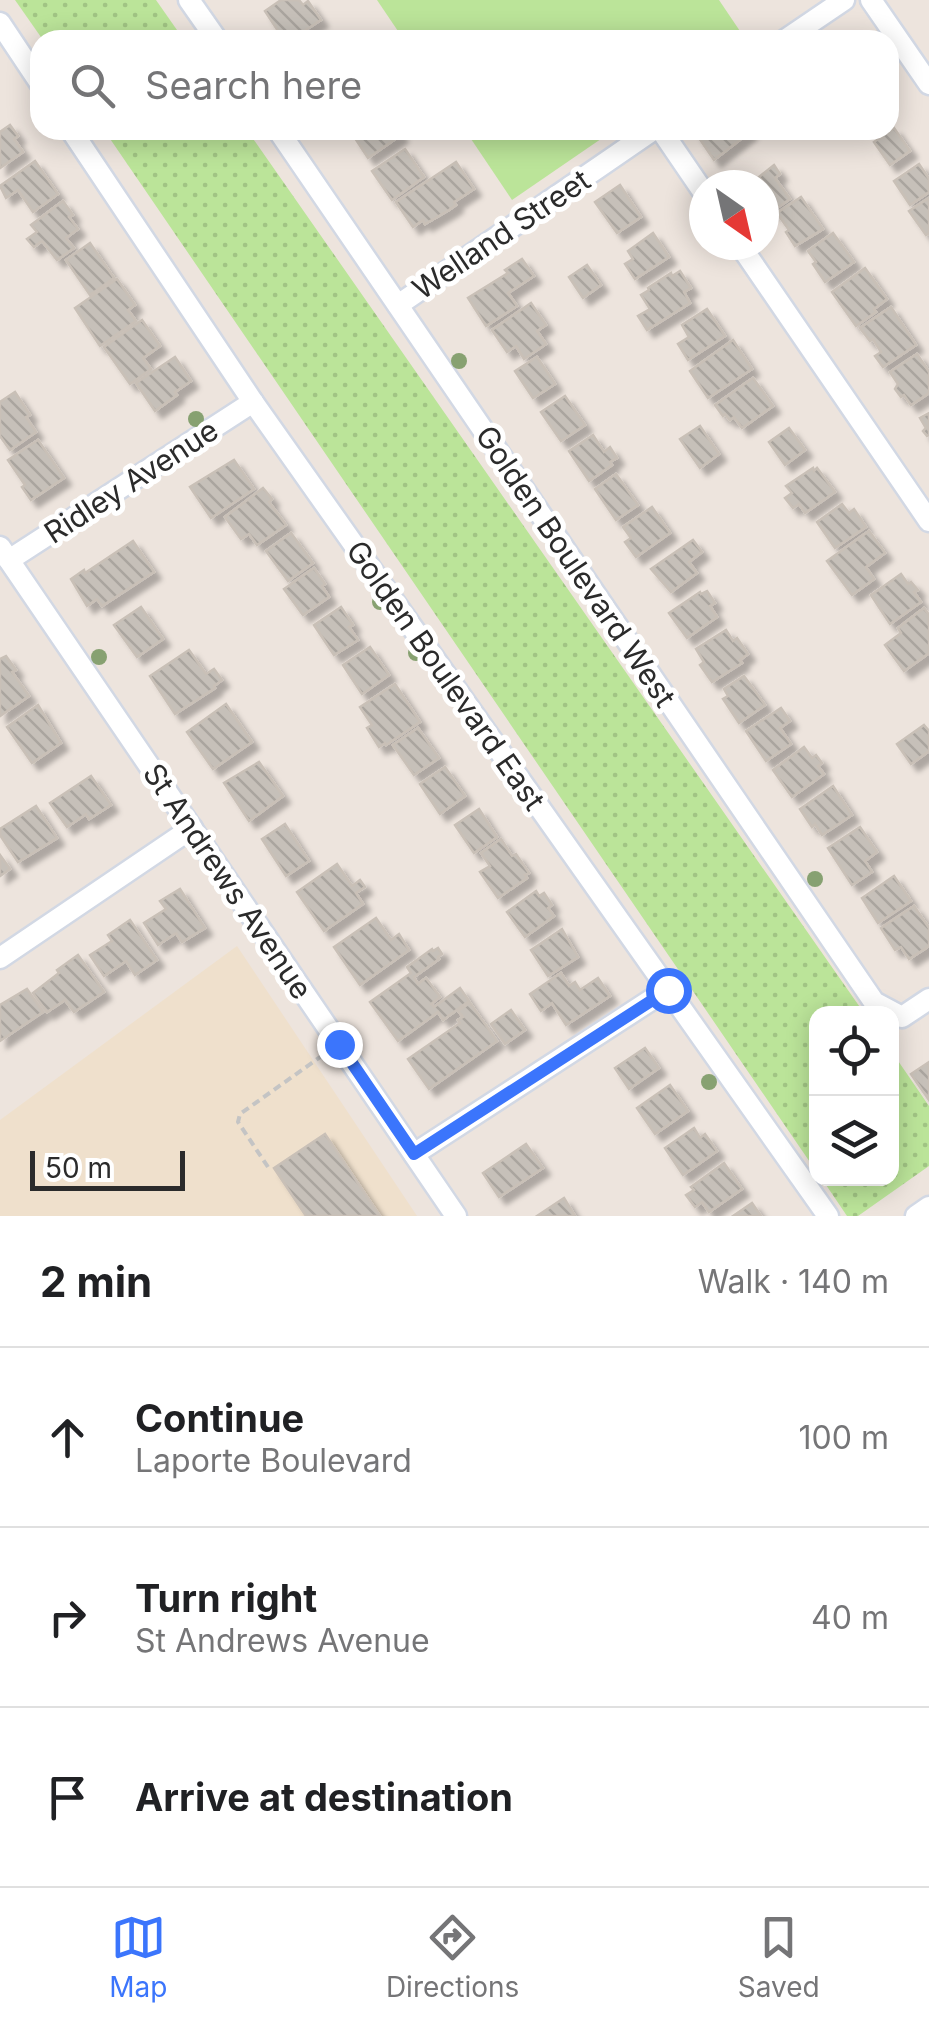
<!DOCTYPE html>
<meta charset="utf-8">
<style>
body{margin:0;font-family:Inter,sans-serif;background:#f2f2f2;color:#202124}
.controls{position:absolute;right:30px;bottom:30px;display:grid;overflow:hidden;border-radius:20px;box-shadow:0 5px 25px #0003}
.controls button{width:90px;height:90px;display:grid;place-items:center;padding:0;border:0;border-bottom:2px solid #e0e0e0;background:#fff;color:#202124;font:50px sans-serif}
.compass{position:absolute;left:689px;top:170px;width:90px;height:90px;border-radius:50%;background:#fff;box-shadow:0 5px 25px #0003;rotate:146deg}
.scale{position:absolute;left:30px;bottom:25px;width:155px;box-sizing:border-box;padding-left:10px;border:5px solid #2b2b2b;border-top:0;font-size:28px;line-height:35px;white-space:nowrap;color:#2b2b2b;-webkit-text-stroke:8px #fff;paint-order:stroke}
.stop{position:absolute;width:30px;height:30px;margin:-22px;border:8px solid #3b75fc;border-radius:50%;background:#fff}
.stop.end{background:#3b75fc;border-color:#fff;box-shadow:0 2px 10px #0008}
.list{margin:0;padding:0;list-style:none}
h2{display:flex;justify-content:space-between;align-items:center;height:130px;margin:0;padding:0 40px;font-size:42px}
h2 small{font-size:32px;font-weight:400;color:#757577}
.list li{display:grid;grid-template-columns:65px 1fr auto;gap:30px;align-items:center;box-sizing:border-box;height:180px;padding:0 40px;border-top:2px solid #e0e0e0}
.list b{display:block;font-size:38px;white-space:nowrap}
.list p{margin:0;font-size:32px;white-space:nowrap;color:#757577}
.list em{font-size:32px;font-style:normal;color:#757577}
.icon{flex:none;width:55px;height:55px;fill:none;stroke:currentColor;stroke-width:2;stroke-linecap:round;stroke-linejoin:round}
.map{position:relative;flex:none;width:929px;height:1216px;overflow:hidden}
.search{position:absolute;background:#fff;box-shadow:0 5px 25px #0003;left:30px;right:30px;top:30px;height:110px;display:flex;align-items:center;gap:25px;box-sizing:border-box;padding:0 35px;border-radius:30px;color:#757577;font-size:38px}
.sheet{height:670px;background:#fff}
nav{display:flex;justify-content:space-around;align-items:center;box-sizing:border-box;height:140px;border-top:2px solid #e0e0e0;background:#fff;font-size:28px;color:#757577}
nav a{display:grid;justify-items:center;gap:5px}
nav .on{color:#3b75fc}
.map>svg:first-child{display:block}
</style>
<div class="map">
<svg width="929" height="1216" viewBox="0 0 929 1216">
<defs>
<pattern id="grass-dots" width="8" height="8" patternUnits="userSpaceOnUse" patternTransform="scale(2.5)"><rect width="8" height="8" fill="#bbe499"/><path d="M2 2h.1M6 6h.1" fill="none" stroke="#a1c484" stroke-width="1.8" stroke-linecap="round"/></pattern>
<pattern id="building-back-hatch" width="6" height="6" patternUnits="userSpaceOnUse" patternTransform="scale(2.5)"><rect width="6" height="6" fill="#c6c0b9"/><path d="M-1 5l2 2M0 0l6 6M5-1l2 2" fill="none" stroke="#aaa59f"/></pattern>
<filter id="shadow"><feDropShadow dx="7" dy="7" stdDeviation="2.5" flood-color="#0004"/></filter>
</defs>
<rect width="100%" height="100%" fill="#ede4dd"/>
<path fill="#efe0cc" d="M237 946 417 1216H0V1120Z"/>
<g fill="url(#grass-dots)">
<path d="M15 0H156L184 40H43Z"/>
<path d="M104 130H247L864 1013 816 1014V1171Z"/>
<path d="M892 1052 929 1106V1166L858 1216H847L822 1179 892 1178Z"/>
</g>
<g fill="#bbe499">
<path d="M377 0H719L746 40H404Z"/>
<path d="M465 130H614L512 200Z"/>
</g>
<g fill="url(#building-back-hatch)" stroke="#c9c0b7" stroke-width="2.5" filter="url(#shadow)">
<path d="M281 0H299L303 5 308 1 321 20 290 40H284L265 11Z"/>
<path d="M10 125 18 136 14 139 23 152 0 168V132Z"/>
<path d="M894 128 910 151 890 165 874 142Z"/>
<path d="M367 130H397L401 135 368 158 355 138Z"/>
<path d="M698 130H749L750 132 714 160 695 132Z"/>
<path d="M405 149 424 177 392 200 372 171Z"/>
<path d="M35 161 58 194 33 212 18 190 6 198 0 186Z"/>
<path d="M456 162 474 189 454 202 456 205 449 210 425 224 423 220 413 227 396 202Z"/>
<path d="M919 164 929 179V192L910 205 894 181Z"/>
<path d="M774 165 780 174 775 178 790 199 771 212 764 202V185H761L763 183 759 177Z"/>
<path d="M620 185 641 217 617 233 595 202Z"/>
<path d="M801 197 823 229 795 246 786 232 789 230 777 213Z"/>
<path d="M929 198V233L926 235 909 211Z"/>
<path d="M63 201 73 215 69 217 78 229 66 238 74 248 57 260 42 241 34 247 27 239 37 232 31 225Z"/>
<path d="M653 233 669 257 635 279 625 264 633 259 628 251Z"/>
<path d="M833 233 854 262 825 282 813 264 816 262 808 251Z"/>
<path d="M90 243 114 278 90 295 66 260Z"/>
<path d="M522 259 534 276 508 293 517 306 486 326 468 298 508 273 505 270Z"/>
<path d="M587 265 601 285 583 298 569 277Z"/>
<path d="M865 268 887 299 874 309 876 312 856 326 832 292Z"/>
<path d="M680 271 691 288 684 292 690 303 647 330 638 316 650 309 641 295 649 290 648 288 671 273 672 276Z"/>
<path d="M117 279 135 305 128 310 136 321 100 346 75 308Z"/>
<path d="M531 303 546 325 537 331 546 344 524 359 516 346 507 352 492 330Z"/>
<path d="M891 307 916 345 883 367 875 356 881 352 873 339 870 341 860 328Z"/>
<path d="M707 309 725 336 688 360 678 344 689 337 682 325Z"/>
<path d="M142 320 160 346 143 358 151 369 130 384 104 347Z"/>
<path d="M733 340 752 369 708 398 690 371Z"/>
<path d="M917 354 929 372V393L911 405 904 395 901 397 895 389 898 384 890 372Z"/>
<path d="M175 357 191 381 175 392 177 395 155 411 136 383Z"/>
<path d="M537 357 555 384 533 398 515 371Z"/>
<path d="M753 378 773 406 742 428 734 417 730 420 725 414 723 416 715 405Z"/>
<path d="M15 392 30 415 26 417 36 432 10 450 0 436V402Z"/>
<path d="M565 396 585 425 561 441 541 412Z"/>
<path d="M929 413V435L927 436 923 431 926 428 920 418Z"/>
<path d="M700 426 719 454 700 468 680 439Z"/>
<path d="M789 428 805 450 785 465 769 442Z"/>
<path d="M593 435 604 452 610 447 617 458 610 462 612 465 589 481 569 451Z"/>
<path d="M38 440 64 478 31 500 22 487 25 485 8 460Z"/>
<path d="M234 460 254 489 211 518 190 487Z"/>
<path d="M813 468 814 471 817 468 835 492 805 513 799 504 793 508 785 498 792 493 786 486Z"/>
<path d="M616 474 638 505 616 520 595 489Z"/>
<path d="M263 488 272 499 269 502 286 525 257 545 249 534 241 539 225 517Z"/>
<path d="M842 504 849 513 854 509 866 527 835 548 817 522Z"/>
<path d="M652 507 670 533 636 557 625 542 631 538 623 527Z"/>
<path d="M869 531 885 553 866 567 874 579 852 595 827 561Z"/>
<path d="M291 533 313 563 288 581 266 551Z"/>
<path d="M693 540 702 552 689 562 697 573 671 592 651 569Z"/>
<path d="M133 541 154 572 102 606 97 599 87 606 71 579 84 570 85 573Z"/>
<path d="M314 568 325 584 322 586 329 597 303 615 284 589Z"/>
<path d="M901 574 908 584 911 582 918 590 914 592 921 602 890 624 871 595Z"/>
<path d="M707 591 715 603 710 606 717 617 687 638 669 613 700 592 701 594Z"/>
<path d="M141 607 163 639 137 657 114 625Z"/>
<path d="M341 607 353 625 349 627 358 640 334 655 314 625Z"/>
<path d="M924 608 929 615V653L904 671 885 645 901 633 898 628Z"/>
<path d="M726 630 733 641 737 638 748 654 740 660 742 663 712 682 700 665 704 662 696 649Z"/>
<path d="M370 647 389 675 362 694 343 665Z"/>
<path d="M189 650 206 674 214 669 222 680 214 686 215 688 175 714 150 676Z"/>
<path d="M6 656 16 670 12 672 29 696 0 716V659Z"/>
<path d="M744 676 765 705 739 723 723 699 728 696 724 689Z"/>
<path d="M395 684 420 722 386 745 385 743 379 747 367 728 372 725 360 707Z"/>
<path d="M226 704 252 742 213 769 187 732Z"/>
<path d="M38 705 61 743 32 763 7 727Z"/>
<path d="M781 708 790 721 780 728 791 744 766 761 746 731Z"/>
<path d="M924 725 929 731V751L911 764 897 744Z"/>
<path d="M418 728 439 758 414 775 393 745Z"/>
<path d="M804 747 812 758 816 755 822 763 818 766 824 774 792 797 773 770Z"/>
<path d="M259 762 283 796 249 821 224 783Z"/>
<path d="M445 767 465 796 440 814 420 784Z"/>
<path d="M91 776 111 805 89 819 86 814 67 827 50 803Z"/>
<path d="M833 786 852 815 822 835 815 824 812 827 800 809Z"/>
<path d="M36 806 57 838 18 862 0 835V829Z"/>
<path d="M479 809 497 837 474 853 455 825Z"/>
<path d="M285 824 309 861 286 876 262 839Z"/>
<path d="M860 827 877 852 865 861 872 872 852 885 828 848Z"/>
<path d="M501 839 512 856 516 854 529 873 525 875 527 878 498 898 480 872 490 866 481 853Z"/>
<path d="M0 855 10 869 0 876Z"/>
<path d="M337 864 352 886 360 880 365 887 356 893 363 904 324 931 297 892Z"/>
<path d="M894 876 911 901 878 923 862 898Z"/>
<path d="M180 889 205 928 182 942 176 933 158 945 144 923 166 909 160 901Z"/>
<path d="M536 891 539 896 544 893 552 905 548 908 554 916 525 937 507 912Z"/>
<path d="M914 906 929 928V946L909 959 901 947 895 950 881 928Z"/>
<path d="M376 918 391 940 399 934 409 950 360 985 334 947Z"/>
<path d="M130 920 157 960 135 975 126 961 104 976 90 955 112 941 108 935Z"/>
<path d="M562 929 578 957 548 976 531 950Z"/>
<path d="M438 948 442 954 438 957 439 959 414 977 418 984 426 978 440 997 431 1004 434 1007 460 988 469 1001 443 1020 438 1012 398 1041 370 1002 411 973 407 967 432 949 433 951Z"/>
<path d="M78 955 104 992 74 1012 65 1000 47 1012 33 993 59 973 57 970Z"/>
<path d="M561 973 569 986 575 982 580 990 598 978 610 996 566 1025 552 1003 541 1011 530 994Z"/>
<path d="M27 989 43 1012 0 1041V1005Z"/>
<path d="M470 1003 497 1041 429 1089 408 1059 460 1023 458 1020 463 1017 458 1011Z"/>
<path d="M511 1010 525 1030 505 1044 491 1024Z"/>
<path d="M645 1048 659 1068 629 1089 615 1068Z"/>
<path d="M929 1062V1100L911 1074Z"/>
<path d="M670 1085 688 1111 655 1134 637 1108Z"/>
<path d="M694 1128 700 1138 705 1134 717 1151 683 1175 665 1148Z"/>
<path d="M325 1134 380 1216H306L274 1168Z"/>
<path d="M526 1144 543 1168 499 1197 483 1173Z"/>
<path d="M724 1163 742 1189 709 1212 702 1202 695 1207 686 1195 694 1190 691 1187Z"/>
<path d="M564 1198 575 1216H537Z"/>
<path d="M752 1203 761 1216H733Z"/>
</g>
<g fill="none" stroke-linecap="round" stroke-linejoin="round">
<defs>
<g id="minor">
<path d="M189 0 217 40"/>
<path d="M871 0 929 84"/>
<path d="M0 23 40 83"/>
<path d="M785 40 844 0"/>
<path d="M71 130 253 402 828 1216"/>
<path d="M278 130 874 1002 902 1017 929 999"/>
<path d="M661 130 704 193"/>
<path d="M740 245 929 521"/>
<path d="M398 305 653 130"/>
<path d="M0 547 456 1216"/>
<path d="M9 560 253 402"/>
<path d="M0 958 192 828"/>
<path d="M414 1154 668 989"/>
<path d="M916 1216 929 1207"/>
</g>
</defs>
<use href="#minor" stroke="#d2d8e4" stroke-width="25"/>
<path stroke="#c4c4c4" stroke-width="4" stroke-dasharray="8 5" stroke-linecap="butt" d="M268 1167 238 1122 240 1114 323 1055"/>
<use href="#minor" stroke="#fff" stroke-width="20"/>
</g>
<g fill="#87a171">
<circle cx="459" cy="361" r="8"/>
<circle cx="196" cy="419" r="8"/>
<circle cx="380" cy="602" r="8"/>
<circle cx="416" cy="653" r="8"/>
<circle cx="99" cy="657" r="8"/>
<circle cx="815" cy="879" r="8"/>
<circle cx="709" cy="1082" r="8"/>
</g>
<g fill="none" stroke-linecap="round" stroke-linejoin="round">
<path stroke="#3b75fc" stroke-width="12" d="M339 1044 414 1154 668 990"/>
</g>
<g text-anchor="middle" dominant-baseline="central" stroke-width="10" stroke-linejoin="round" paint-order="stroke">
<g font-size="30" fill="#2b2b2b" stroke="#fff">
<text transform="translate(501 234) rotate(-34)">Welland Street</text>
<text transform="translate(131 481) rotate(-33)">Ridley Avenue</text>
<text transform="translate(576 566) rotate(56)">Golden Boulevard West</text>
<text transform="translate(446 675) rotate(55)">Golden Boulevard East</text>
<text transform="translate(228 881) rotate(56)">St Andrews Avenue</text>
</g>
</g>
</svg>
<div class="controls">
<button><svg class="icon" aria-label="locate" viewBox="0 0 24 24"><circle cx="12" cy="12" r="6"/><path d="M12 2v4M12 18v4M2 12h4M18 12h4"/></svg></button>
<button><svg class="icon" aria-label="layers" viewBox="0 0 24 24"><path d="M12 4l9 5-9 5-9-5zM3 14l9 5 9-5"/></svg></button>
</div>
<svg class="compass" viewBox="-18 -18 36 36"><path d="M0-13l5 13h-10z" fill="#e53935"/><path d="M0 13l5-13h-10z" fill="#757577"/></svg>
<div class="scale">50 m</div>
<div class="stop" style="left:668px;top:990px"></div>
<div class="stop end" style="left:339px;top:1044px"></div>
<div class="search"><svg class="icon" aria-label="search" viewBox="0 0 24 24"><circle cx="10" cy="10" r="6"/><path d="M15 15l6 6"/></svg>Search here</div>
</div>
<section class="sheet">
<h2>2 min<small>Walk · 140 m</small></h2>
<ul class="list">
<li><svg class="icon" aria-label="ahead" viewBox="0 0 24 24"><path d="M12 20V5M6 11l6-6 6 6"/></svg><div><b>Continue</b><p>Laporte Boulevard</p></div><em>100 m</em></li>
<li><svg class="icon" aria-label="right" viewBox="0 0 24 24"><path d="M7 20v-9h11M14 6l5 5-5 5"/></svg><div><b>Turn right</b><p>St Andrews Avenue</p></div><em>40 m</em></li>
<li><svg class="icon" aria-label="arrive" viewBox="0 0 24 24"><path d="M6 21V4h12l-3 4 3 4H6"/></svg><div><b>Arrive at destination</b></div></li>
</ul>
</section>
<nav>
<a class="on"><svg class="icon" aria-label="map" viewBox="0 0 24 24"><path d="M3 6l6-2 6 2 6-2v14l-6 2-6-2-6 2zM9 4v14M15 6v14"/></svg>Map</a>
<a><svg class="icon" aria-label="directions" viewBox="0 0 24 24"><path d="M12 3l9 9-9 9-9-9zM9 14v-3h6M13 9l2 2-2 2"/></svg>Directions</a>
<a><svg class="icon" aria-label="saved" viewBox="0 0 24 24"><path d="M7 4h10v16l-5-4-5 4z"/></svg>Saved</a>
</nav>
